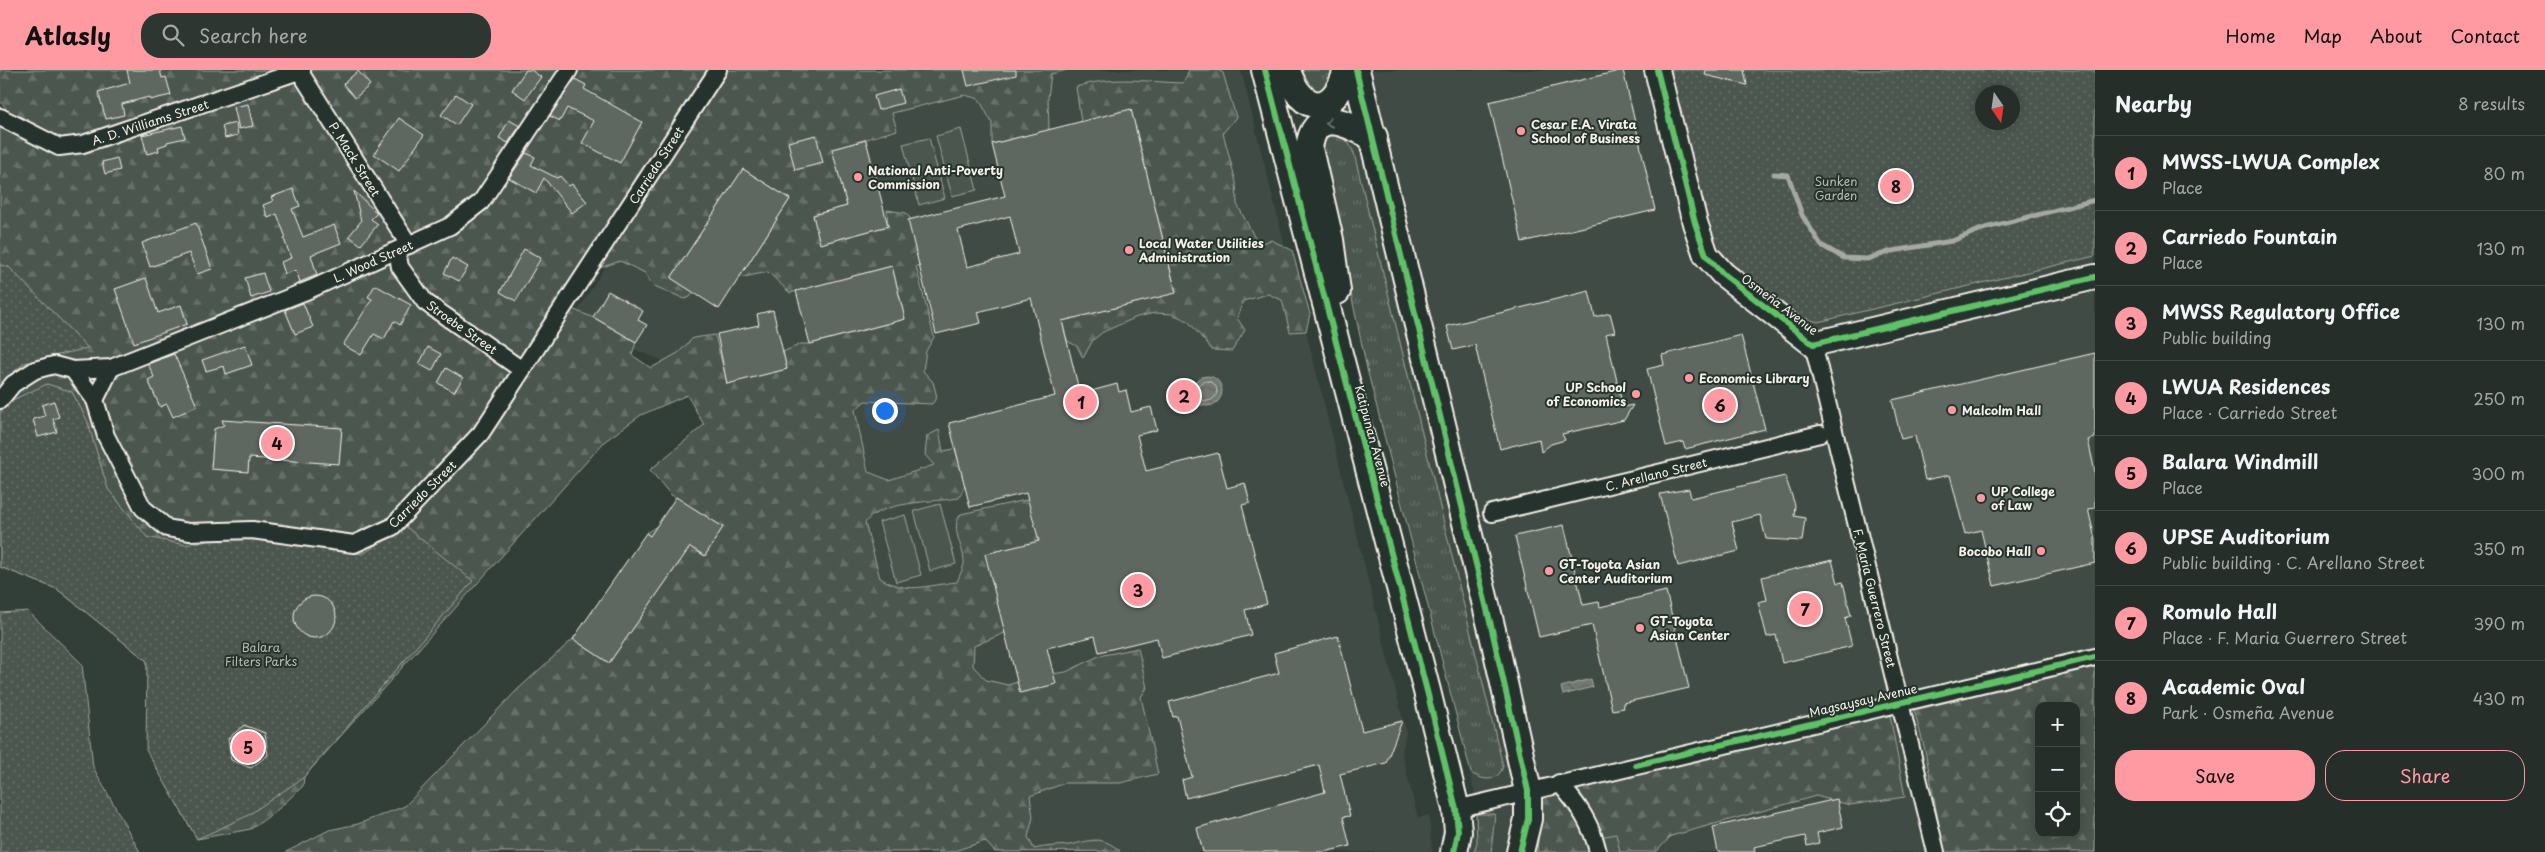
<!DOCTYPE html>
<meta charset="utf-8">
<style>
body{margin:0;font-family:"Playpen Sans",sans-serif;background:#2e3632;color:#f1f3f6}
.controls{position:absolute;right:15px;bottom:15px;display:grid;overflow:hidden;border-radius:10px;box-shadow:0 2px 12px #0003}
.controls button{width:45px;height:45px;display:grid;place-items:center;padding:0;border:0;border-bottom:1px solid #424a47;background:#262e2a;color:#f1f3f6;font:25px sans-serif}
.compass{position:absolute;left:1975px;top:15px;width:45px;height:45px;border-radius:50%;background:#262e2a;box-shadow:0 2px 12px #0003;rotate:167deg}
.you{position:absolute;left:884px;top:340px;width:18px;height:18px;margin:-12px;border:4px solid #fff;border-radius:50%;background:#1a73e8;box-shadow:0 0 0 8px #1a73e833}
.badge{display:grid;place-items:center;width:32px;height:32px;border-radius:50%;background:#ff9aa2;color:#111;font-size:16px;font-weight:700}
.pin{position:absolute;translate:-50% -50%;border:2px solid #fff;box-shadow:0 1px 5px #0006}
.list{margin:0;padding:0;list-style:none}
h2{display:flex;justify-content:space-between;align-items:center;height:65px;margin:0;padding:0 20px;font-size:21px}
h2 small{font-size:16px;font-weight:400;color:#a4a8a8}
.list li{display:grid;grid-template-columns:32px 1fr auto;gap:15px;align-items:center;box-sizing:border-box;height:75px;padding:0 20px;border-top:1px solid #424a47}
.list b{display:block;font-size:19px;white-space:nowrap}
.list p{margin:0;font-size:16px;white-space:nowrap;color:#a4a8a8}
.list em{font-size:16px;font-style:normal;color:#a4a8a8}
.actions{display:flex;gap:10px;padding:15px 20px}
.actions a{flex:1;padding:11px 0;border:1px solid #ff9aa2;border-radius:20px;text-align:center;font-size:18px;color:#ff9aa2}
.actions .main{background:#ff9aa2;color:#111}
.icon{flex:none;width:28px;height:28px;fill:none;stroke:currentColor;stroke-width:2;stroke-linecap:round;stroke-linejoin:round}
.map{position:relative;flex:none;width:2095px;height:782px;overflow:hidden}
header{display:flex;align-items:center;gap:30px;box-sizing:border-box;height:70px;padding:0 25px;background:#ff9aa2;color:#111}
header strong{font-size:24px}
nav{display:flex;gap:28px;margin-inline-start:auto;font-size:18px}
.search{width:350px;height:45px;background:#2e3632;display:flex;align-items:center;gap:12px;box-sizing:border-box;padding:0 18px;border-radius:20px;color:#a4a8a8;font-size:19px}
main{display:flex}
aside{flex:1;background:#262e2a}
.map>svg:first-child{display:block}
</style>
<header>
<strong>Atlasly</strong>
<div class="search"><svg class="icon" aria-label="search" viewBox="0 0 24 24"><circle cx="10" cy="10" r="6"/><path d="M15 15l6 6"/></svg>Search here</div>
<nav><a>Home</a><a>Map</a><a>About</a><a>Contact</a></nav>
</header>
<main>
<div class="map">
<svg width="2095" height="782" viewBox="0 0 2095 782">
<defs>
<pattern id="grass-tufts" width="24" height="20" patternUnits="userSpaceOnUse" patternTransform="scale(1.25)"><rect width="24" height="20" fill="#4c564f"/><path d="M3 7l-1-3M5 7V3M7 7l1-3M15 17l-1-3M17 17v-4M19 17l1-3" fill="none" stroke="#666f68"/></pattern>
<pattern id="forest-firs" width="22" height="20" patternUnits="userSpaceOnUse" patternTransform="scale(1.25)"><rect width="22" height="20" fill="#4c564f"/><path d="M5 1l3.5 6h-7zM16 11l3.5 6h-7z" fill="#666f68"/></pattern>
<pattern id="park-dots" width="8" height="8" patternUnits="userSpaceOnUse" patternTransform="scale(1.25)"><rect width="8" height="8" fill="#4c564f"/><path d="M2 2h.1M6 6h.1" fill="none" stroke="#666f68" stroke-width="1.8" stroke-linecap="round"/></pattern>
<pattern id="water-waves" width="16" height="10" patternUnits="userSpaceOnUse" patternTransform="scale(1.25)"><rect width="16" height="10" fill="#727972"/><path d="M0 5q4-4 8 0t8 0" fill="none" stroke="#60635e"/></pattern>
</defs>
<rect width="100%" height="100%" fill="#323e38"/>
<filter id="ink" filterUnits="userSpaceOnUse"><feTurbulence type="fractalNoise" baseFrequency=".02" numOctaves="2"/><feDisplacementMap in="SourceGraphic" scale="10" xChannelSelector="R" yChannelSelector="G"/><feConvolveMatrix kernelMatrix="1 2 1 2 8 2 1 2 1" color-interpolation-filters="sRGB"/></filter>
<g filter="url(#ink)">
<g fill="#404b44" fill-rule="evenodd">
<path d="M870 0H1241L1406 662 1402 684 1418 748 1429 745 1432 782H925L841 576 766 335 571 252 707 30Z"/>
<path d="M1312 0H2095V782H1469L1477 734ZM1982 22H2012V52H1982ZM2039 636H2076V763H2039Z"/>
</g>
<g fill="url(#grass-tufts)" stroke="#a0a49c">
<path d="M1298 0H1331L1332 12 1329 23 1310 25Z"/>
<path d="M1337 65 1348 72 1354 83 1503 696C1498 713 1483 711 1471 703L1367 299 1322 88 1321 75 1326 67Z"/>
<path d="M1476 744H1495L1491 782H1474L1477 772Z"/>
</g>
<g fill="url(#forest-firs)" stroke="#a0a49c" fill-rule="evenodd">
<path d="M0 0H1067L1051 4 1048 28 1049 60 992 74V53L979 29 965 25 892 43 897 60 833 79 847 136 813 145 821 174 888 156 887 140 906 143 919 160 932 191 916 196 934 267 926 281 923 301 933 312 937 327 932 334 865 331 855 340 868 402 889 410 934 395 925 385 927 366 939 360 943 381 955 379 965 415 959 428C935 432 879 431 865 453L880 508C907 525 927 515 957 512 959 506 964 498 964 492 964 476 949 459 961 444L1040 427 1050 467 992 486 1009 561 974 576 973 596 986 610 1008 615 1038 606 1066 602 1099 586 1138 578 1147 618 1141 627 1158 704 1120 713H1065L1030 726 1033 747 1028 767 1034 779C1046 776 1057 776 1069 775 1091 771 1100 764 1120 781L995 782 985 771 951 782H286L329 760 358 754 405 736 517 620 573 569 609 593 682 488 646 463 657 456 705 485 723 457 670 424 650 400 704 355 687 325 641 345 605 371 304 707 303 716 275 742 251 759 197 769 150 686 147 591 57 519 0 497V44L6 38 0 31ZM743 99 790 129 739 208 768 202 790 223 892 196 905 249 810 274H801L783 282 787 299 727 313 715 265 693 268 678 283 651 298 632 285 636 272 596 249 570 238 559 227 565 215 584 220 594 200 620 191 645 203 652 215 685 229 690 227 694 222 671 208Z"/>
<path d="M1189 0H1218L1223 3 1236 47 1223 63 1236 112 1237 134 1258 174 1271 170 1292 180 1310 244 1306 261 1290 262 1282 230 1268 224 1243 231 1237 248 1245 260 1232 281 1212 280 1188 251 1172 244 1155 243 1137 247 1103 262 1093 270 1083 288 1077 276 1067 271 1062 251 1176 222 1131 40 1081 52 1076 17C1113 5 1145 12 1183 13Z"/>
<path d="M2095 597V782H1944L1925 680 1914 640ZM2039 636H2076V763H2039Z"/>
<path d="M1890 645 1905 727 1850 735 1816 726 1671 766 1656 782H1537L1542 725Z"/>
</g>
<g fill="url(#park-dots)" stroke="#a0a49c" fill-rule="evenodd">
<path d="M1669 0H2095V186L1818 252 1794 245 1721 189 1710 170ZM1982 22H2012V52H1982Z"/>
<path d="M0 195 9 197 88 278 24 293 0 315Z"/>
<path d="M47 314 72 322 87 350 108 419 147 467 185 475 222 468 277 471 363 484 405 456 473 511 304 707 247 746 197 769 146 680 147 591 57 519 0 497V343L6 333Z"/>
<path d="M28 541 82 594 93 697 140 782H0V543Z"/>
</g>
<g fill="#4c564f" stroke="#a0a49c">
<path d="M961 59 977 120 952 126 936 66Z"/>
<path d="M929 68 945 128 919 135 903 74Z"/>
<path d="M940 434 956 494 930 501 914 441Z"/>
<path d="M905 445 921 505 896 512 879 452Z"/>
<path d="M1616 764 1620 782H1599L1595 768Z"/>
</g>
<g fill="url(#water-waves)" stroke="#a6a9a1">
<circle cx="1207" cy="321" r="15"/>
<path d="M1591 609 1593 617 1563 625 1561 617Z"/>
</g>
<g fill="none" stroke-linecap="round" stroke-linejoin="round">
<circle stroke="#c0c1b9" stroke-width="1" cx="1207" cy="321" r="10"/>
<path stroke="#a6a9a1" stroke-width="5" d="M1774 104 1788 105 1802 145 1821 175 1844 188 1867 189 1892 181 1952 171 1982 159 2095 130"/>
</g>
<g fill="#5f6861" stroke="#f4f1e8" fill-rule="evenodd">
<path d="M127 0H160L162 8 166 7 171 25 150 30 149 27 122 34 124 45 106 49 98 22 130 13Z"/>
<path d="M526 0H531L541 7 525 29 512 20Z"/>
<path d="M964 0H1016V5L968 16Z"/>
<path d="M1623 0 1655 140 1522 172 1489 32Z"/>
<path d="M1706 0H1744L1747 15 1705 5Z"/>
<path d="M358 1 370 15 355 28 343 14Z"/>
<path d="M575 9 586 15 584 19 642 52 620 93 582 73 594 51 567 38 560 51 550 46Z"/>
<path d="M899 19 903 33 878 40 874 26Z"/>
<path d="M456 24 471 34 457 55 441 45Z"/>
<path d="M248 34 253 56 239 59 234 37Z"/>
<path d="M1131 39 1176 223 1062 251 1080 324 1117 314 1119 322 1126 320 1131 342 1151 337 1157 360 1137 365 1146 401 1218 383 1227 418 1245 413 1250 433 1242 435 1267 534 1245 540 1251 565 1162 588 1157 568 1099 582 1095 566 1047 578 1056 614 1020 623 985 484 1039 471 1026 423 970 437 949 353 1055 326 1031 228 978 242 981 253 936 264 908 150 1005 126 992 74ZM1010 146 1019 184 967 197 958 160Z"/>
<path d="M399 48 424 65 399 101 374 84Z"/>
<path d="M509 50 520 56 508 73 499 68Z"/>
<path d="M236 53 238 65 225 68 222 56Z"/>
<path d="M182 56 185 68 167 72V74L158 77 159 81 147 84 142 65Z"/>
<path d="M816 65 823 93 795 100 788 72Z"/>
<path d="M866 70 888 156 820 174 813 145 847 136 832 79Z"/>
<path d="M526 83 535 87 531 95 557 108 560 106 569 116 572 114 587 132 572 143 544 108 536 123 509 108Z"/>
<path d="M117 88 120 100 105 104 102 92Z"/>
<path d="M743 99 790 129 719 239 671 208Z"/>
<path d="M293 119 300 136 292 139 303 167 334 155 341 173 311 185 317 205 300 212 296 200 285 204 281 192 291 188 284 169 286 168 277 144 268 148 263 135 273 131 271 127Z"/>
<path d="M354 121 377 143 371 149 378 154 361 175 349 166 361 151Z"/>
<path d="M196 153 212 199 197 204 189 183 150 197 142 173Z"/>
<path d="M524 179 541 188 516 231 500 222Z"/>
<path d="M452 188 468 197 459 211 444 203Z"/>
<path d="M892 196 905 249 810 274 796 221Z"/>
<path d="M263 203 269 222 251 228 245 208Z"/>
<path d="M146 208 158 243 181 235 187 254 134 273 115 219Z"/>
<path d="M375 215 411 235 400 255 394 251 384 269 374 264 361 285 343 275 372 229 368 227Z"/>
<path d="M608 221 643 241 638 250 647 255 636 272 593 247Z"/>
<path d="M1589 221 1595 247 1610 243 1615 262 1606 264 1623 337 1633 335 1624 350 1562 364 1565 370 1551 374 1541 382 1539 369 1500 379 1475 275 1453 280 1447 256Z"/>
<path d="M303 233 313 257 295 264 285 240Z"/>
<path d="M773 240 787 299 727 314 717 264 759 255 757 244Z"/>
<path d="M1741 265 1765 359 1685 379 1683 372 1666 376 1647 299 1664 295 1662 285Z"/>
<path d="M245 275 252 295 226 304 224 296 206 301 202 290Z"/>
<path d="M428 277 441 284 432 301 419 294Z"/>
<path d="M2095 283V368L2088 370 2095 402V438L2088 439 2095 469V493L1994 516 1981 460 1965 464 1950 405 1925 410 1915 366 1901 369 1892 330Z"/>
<path d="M174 284 197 336 173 347 167 334 160 337 148 310 154 307 148 294Z"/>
<path d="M446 298 463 308 454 322 438 313Z"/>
<path d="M54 331 59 347 53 349 57 362 38 367 33 349 45 346 42 335Z"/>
<path d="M222 350 342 358 339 394 249 388 248 402 211 399 214 359 224 355Z"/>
<path d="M1785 406 1795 435 1794 446 1805 448 1802 471 1766 469 1760 445 1732 452 1739 481 1678 496 1660 424 1689 419 1691 428Z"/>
<path d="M676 427 723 457 705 486 690 477 609 593 573 569 646 463 650 466Z"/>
<path d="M1564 455 1583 535 1599 532 1600 537 1666 521 1689 618 1623 633 1624 638 1612 640 1592 555 1539 567 1515 466Z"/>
<path d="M1832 490 1838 513 1843 512 1851 546 1845 548 1852 576 1782 593 1776 565 1767 567 1758 532 1767 530 1762 507Z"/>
<circle cx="315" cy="547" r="21"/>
<path d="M1338 566 1362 661 1402 651 1386 693 1340 704 1350 746 1343 747 1350 776 1324 782H1203L1197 758 1325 722 1319 695 1186 728 1182 710 1192 707 1177 646 1173 647 1169 632 1279 603 1274 583Z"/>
<path d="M244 655 265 663 268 685 251 698 231 690 228 669Z"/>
<path d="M1837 729 1843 757 1817 763 1819 773 1807 776 1805 766 1754 777 1755 782H1718L1713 757Z"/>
</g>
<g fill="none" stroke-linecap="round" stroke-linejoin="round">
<defs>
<g id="street">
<path d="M300 2 409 175"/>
<path d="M0 47 59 77 83 74 302 0"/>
<path d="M397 181 400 197 425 232 522 300"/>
<path d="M1813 274 1936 782"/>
<path d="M73 300 95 330 106 366 143 438 167 458 189 462 252 460 354 474 392 457 481 363 718 0"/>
<path d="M0 330 13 314 35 300 54 295 73 300 111 298 311 219 450 156 481 132 569 0"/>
<path d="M95 330 111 298"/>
<path d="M1492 443 1820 364"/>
<path d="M1559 713C1578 734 1592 755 1598 782"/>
<path d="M1456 739 2095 587"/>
</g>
<path id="secondary" d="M1657 0 1695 153 1706 185 1723 204 1813 274 2095 207"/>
<g id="primary">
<path d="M1265 0 1427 621 1456 739 1458 762 1454 782"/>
<path d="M1287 0C1301 45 1334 47 1347 0"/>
<path d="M1356 0 1493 564 1528 721V749L1520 782"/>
<path d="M1337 221 1330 170 1309 79C1314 34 1348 54 1374 67"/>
</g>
</defs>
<use href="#street" stroke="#f4f1e8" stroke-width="20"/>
<use href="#secondary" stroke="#f4f1e8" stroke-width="28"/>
<use href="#primary" stroke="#f4f1e8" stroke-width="30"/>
<use href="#street" stroke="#26332d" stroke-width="16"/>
<use href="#secondary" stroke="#26332d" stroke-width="24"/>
<use href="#primary" stroke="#26332d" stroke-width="26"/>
<defs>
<g id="cycleway">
<path d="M1265 0 1427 621 1456 739 1458 762 1454 782"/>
<path d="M1356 0 1493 564 1528 721V749L1520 782"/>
<path d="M1657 0 1695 153 1706 185 1723 204 1813 274 2095 207"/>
<path d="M1636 695 2095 587"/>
</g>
</defs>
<use href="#cycleway" stroke="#26332d" stroke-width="9"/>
<use href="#cycleway" stroke="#61c268" stroke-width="6"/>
</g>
<defs><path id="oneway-chevron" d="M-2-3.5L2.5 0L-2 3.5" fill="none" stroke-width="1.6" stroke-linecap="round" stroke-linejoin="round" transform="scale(1.25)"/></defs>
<use stroke="#6e766e" href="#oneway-chevron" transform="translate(1329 53) rotate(169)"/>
</g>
<g fill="#ff9aa2" stroke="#26332d" stroke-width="2">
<circle cx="1521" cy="61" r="5"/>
<circle cx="858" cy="107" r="5"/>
<circle cx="1129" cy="180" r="5"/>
<circle cx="1689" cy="308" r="5"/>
<circle cx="1636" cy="324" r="5"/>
<circle cx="1952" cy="340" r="5"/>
<circle cx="1981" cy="428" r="5"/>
<circle cx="2041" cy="481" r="5"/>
<circle cx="1549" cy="501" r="5"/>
<circle cx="1640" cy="558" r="5"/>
</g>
<g text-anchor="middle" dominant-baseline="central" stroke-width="4" stroke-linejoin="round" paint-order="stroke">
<g font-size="12" fill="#f4f1e8" stroke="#26332d">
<text transform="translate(150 52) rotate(-18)">A. D. Williams Street</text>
<text transform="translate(355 89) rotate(58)">P. Mack Street</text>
<text transform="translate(656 95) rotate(-57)">Carriedo Street</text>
<text transform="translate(373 191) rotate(-24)">L. Wood Street</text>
<text transform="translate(1780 234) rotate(37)">Osmeña Avenue</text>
<text transform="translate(462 257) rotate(35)">Stroebe Street</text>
<text transform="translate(1373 366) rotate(75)">Katipunan Avenue</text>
<text transform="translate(1656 404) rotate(-14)">C. Arellano Street</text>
<text transform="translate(422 424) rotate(-45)">Carriedo Street</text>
<text transform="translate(1875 528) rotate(76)">F. Maria Guerrero Street</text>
<text transform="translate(1863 630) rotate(-13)">Magsaysay Avenue</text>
</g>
<g font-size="12" font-weight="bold" fill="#f4f1e8" stroke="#26332d" text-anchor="start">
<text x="1531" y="54">Cesar E.A. Virata<tspan x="1531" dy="14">School of Business</tspan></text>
<text x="868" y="100">National Anti-Poverty<tspan x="868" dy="14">Commission</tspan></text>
<text x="1139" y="173">Local Water Utilities<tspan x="1139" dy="14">Administration</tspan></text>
<text x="1699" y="308">Economics Library</text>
<text x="1626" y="317" text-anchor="end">UP School<tspan x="1626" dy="14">of Economics</tspan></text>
<text x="1962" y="340">Malcolm Hall</text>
<text x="1991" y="421">UP College<tspan x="1991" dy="14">of Law</tspan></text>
<text x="2031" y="481" text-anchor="end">Bocobo Hall</text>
<text x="1559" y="494">GT-Toyota Asian<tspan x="1559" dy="14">Center Auditorium</tspan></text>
<text x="1650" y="551">GT-Toyota<tspan x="1650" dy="14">Asian Center</tspan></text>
</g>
<g font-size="12" fill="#b9bbb2" stroke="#26332d">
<text x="1836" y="111">Sunken<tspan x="1836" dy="14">Garden</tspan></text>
<text x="261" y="577">Balara<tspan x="261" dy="14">Filters Parks</tspan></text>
</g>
</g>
</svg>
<div class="controls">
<button>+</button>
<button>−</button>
<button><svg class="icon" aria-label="locate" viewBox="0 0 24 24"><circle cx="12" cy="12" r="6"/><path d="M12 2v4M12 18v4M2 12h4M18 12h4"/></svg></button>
</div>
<svg class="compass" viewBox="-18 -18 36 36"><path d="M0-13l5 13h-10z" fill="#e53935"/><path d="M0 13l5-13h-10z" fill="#a4a8a8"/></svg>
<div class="you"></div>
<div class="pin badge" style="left:1081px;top:332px">1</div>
<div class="pin badge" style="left:1184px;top:326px">2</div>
<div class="pin badge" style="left:1138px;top:520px">3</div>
<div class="pin badge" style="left:277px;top:373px">4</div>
<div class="pin badge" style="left:248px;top:677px">5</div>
<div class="pin badge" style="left:1720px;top:335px">6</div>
<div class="pin badge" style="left:1805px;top:539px">7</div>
<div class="pin badge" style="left:1896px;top:116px">8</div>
</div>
<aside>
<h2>Nearby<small>8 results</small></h2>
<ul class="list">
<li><span class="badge">1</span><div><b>MWSS-LWUA Complex</b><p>Place</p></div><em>80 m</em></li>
<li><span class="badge">2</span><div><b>Carriedo Fountain</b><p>Place</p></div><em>130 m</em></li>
<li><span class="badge">3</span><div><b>MWSS Regulatory Office</b><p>Public building</p></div><em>130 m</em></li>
<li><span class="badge">4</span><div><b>LWUA Residences</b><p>Place · Carriedo Street</p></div><em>250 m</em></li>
<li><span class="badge">5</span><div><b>Balara Windmill</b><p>Place</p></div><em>300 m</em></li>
<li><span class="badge">6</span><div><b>UPSE Auditorium</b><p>Public building · C. Arellano Street</p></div><em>350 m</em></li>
<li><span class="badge">7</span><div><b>Romulo Hall</b><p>Place · F. Maria Guerrero Street</p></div><em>390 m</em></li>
<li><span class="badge">8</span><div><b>Academic Oval</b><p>Park · Osmeña Avenue</p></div><em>430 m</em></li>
</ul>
<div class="actions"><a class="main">Save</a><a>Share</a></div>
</aside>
</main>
